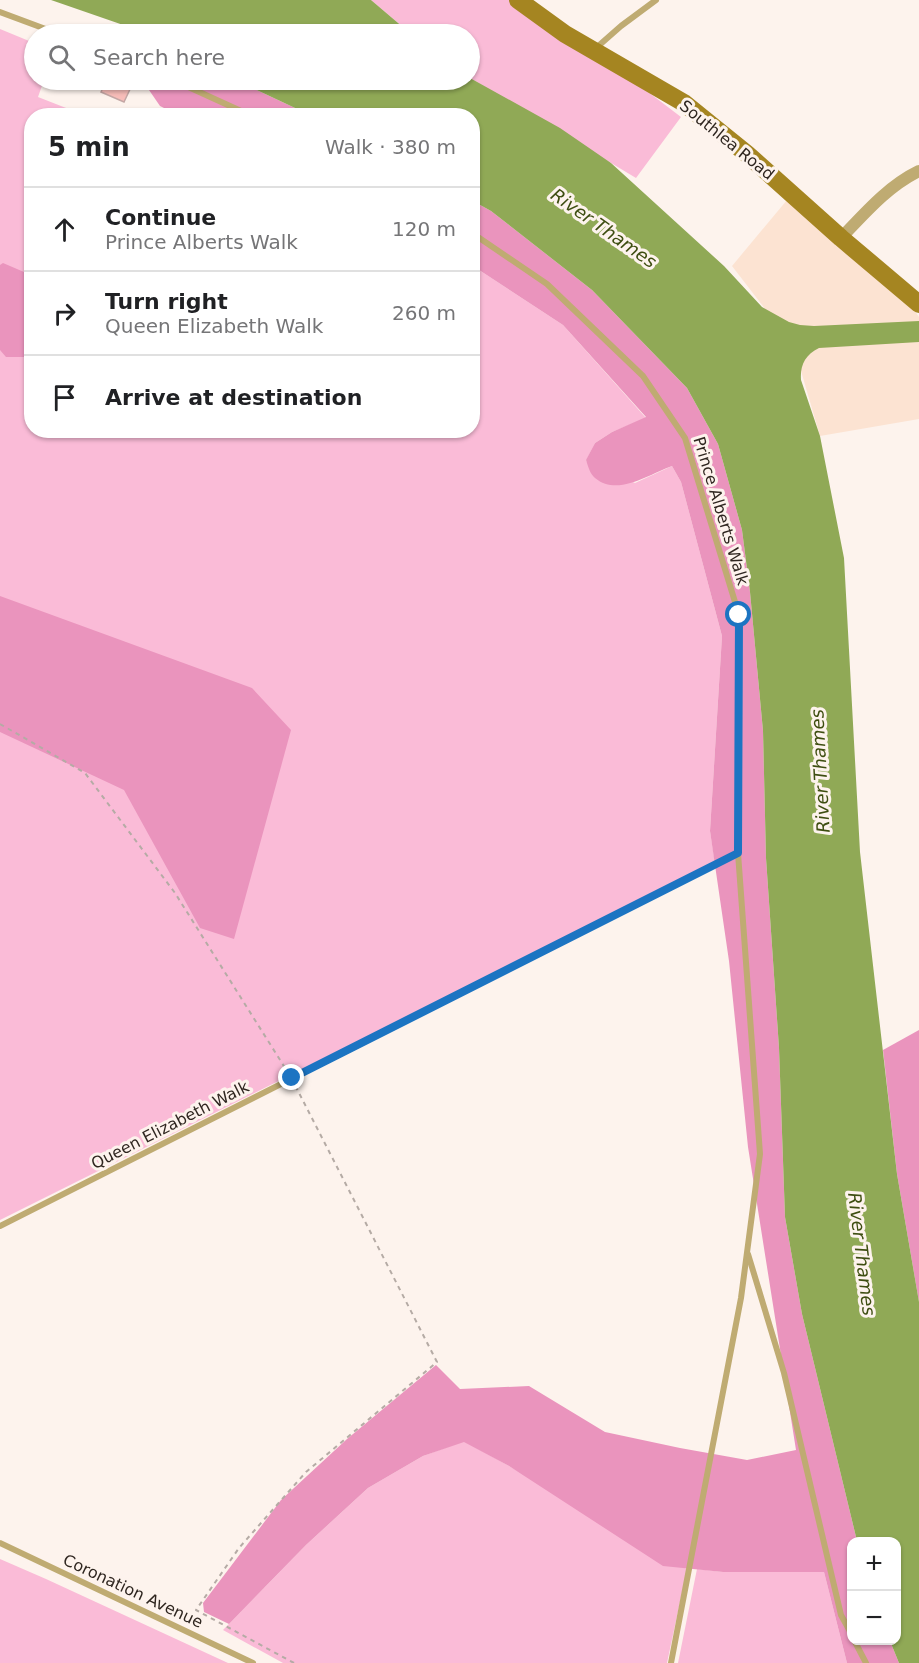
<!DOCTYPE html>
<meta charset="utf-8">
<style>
body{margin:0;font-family:"DejaVu Sans",sans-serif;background:#f2f2f2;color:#202124}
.controls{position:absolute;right:18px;bottom:18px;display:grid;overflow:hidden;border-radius:12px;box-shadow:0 2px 4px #0004}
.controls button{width:54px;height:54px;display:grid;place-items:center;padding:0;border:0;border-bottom:2px solid #e0e0e0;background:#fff;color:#202124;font:30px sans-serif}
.stop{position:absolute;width:18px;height:18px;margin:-14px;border:4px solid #1c74c2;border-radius:50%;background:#fff}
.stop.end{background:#1c74c2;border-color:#fff;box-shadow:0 2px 6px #0008}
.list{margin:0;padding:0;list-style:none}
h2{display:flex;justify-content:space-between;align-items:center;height:78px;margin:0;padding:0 24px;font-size:26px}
h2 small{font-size:20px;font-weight:400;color:#757577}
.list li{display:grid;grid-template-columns:39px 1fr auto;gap:18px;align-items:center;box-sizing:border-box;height:84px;padding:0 24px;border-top:2px solid #e0e0e0}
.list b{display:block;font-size:22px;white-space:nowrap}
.list p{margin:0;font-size:20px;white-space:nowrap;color:#757577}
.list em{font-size:20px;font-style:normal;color:#757577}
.icon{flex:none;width:33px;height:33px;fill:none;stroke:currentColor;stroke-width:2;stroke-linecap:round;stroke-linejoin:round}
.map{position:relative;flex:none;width:919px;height:1663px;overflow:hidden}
.search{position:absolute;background:#fff;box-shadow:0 2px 4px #0004;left:24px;top:24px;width:456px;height:66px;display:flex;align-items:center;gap:15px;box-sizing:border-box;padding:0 21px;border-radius:33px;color:#757577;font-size:22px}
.panel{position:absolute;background:#fff;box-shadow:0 2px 4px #0004;left:24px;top:108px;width:456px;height:330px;border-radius:24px}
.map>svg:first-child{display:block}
</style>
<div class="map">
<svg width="919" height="1663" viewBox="0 0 919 1663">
<rect width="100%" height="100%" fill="#fdf3ed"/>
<path fill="#fce3d2" d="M792 194 895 283 919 317V419L820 436 799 364 772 318 732 266Z"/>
<g fill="#fabbd7">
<path d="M371 0H520L593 50 681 117 636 178 470 78V34H411Z"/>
<path d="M0 29 34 43V80H44L38 97 84 115 32 116V430H472L473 266 563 325 646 418 612 432 595 443 586 461 635 483 672 466 681 482 722 636 710 831 715 863 0 1220Z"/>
<path d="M464 1441 509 1466 687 1569 667 1663H283L223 1630 306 1545 368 1488 423 1456Z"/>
<path d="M0 1559 46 1579 228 1663H0Z"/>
<path d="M697 1569 723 1572H824L847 1663H678Z"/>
</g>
<g fill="#ea94bd">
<path d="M154 80H235L310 115H178L160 106 149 90Z"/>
<path d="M473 201 491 211 592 290 687 388 718 444 742 530 750 592 763 731 766 858 779 1048 785 1217 802 1314 857 1541 852 1542V1640L890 1641 899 1663H847L824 1572H723L663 1566 509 1466 464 1442 423 1456 368 1488 306 1545 229 1624 204 1612 203 1603 281 1500 347 1439 436 1365 460 1389 529 1386 605 1432 680 1448 747 1460 796 1450 748 1147 729 961 710 831 722 636 681 482 672 466C649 474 618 497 595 478 590 474 588 466 586 460L595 443 612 432 646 417 563 325 473 266Z"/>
<path d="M3 263 31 275 32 351 28 357H6L0 350V265Z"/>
<path d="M0 596 252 688 291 730 234 939 200 928 124 790 0 732Z"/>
<path d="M919 1030V1302L897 1174 883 1050Z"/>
</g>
<g fill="#90a956">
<path d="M51 0H371L411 34H143L129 27Z"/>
<path d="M470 78 560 128 611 163 724 266 762 307 789 322 800 325 814 326 919 321V342L819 348C805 355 800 365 801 380L820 436 844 558 860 852 897 1174 919 1302V1663H899L890 1641 896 1640V1542L857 1541 802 1314 785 1217 779 1048 766 858 763 731 750 592 742 530 718 444 687 388 592 290 491 211 473 201 472 116 310 115 235 80H470Z"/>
</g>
<path fill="#f8bdb9" stroke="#c4a7a5" stroke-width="1.5" d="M106 80H119L132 85 124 102 101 92Z"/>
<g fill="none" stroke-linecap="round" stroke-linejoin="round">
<g stroke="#b5aba5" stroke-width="2" stroke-dasharray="4.5 4.5" stroke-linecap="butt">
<path d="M0 724 85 773 175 893 287 1071"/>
<path d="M294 1663 196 1610 239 1548 306 1472 437 1362 296 1087"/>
</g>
<g stroke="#bfab72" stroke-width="6">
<path d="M0 12 59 34"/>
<path d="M596 48 621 26 656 0"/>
<path d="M173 80 252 116"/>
<path d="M472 233 547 284 643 376 685 438 739 615 738 853 760 1154 741 1298 671 1663"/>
<path d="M0 1226 738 853"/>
<path d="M748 1254 784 1373 841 1615 852 1635"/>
<path d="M0 1543 253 1663"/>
<path d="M854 1640 866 1663"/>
</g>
<path stroke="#bfab72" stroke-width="12" d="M841 238C865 213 888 186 919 171"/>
<path stroke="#a58521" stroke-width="18" d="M518 0 565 34 684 103 747 154 841 238 919 304"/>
</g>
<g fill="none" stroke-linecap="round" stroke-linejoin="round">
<path stroke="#1c74c2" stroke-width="8" d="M292 1078 738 853 739 615"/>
</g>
<g text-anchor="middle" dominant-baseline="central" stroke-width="6" stroke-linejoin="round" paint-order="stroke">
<g font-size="16" fill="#2f2620" stroke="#fdf3ed">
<text transform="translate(727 140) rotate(39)">Southlea Road</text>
<text transform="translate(721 511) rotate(73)">Prince Alberts Walk</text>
<text transform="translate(170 1125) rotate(-27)">Queen Elizabeth Walk</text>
<text transform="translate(133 1591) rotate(25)">Coronation Avenue</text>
</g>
<g font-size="18" font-style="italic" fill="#3e4e11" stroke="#fdf3ed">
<text transform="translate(604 228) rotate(35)">River Thames</text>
<text transform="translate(820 771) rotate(-93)">River Thames</text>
<text transform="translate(862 1254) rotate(83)">River Thames</text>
</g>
</g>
</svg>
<div class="controls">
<button>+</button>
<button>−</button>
</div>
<div class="stop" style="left:739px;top:615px"></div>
<div class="stop end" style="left:292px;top:1078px"></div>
<div class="search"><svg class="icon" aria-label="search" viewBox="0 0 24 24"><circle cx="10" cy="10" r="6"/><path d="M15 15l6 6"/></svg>Search here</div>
<section class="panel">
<h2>5 min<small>Walk · 380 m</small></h2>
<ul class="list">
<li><svg class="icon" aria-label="ahead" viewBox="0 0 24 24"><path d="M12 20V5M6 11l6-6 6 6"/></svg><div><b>Continue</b><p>Prince Alberts Walk</p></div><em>120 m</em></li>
<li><svg class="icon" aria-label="right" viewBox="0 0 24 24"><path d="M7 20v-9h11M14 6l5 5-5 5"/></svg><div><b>Turn right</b><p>Queen Elizabeth Walk</p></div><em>260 m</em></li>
<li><svg class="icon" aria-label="arrive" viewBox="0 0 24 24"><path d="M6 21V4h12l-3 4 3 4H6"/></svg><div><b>Arrive at destination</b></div></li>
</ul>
</section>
</div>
